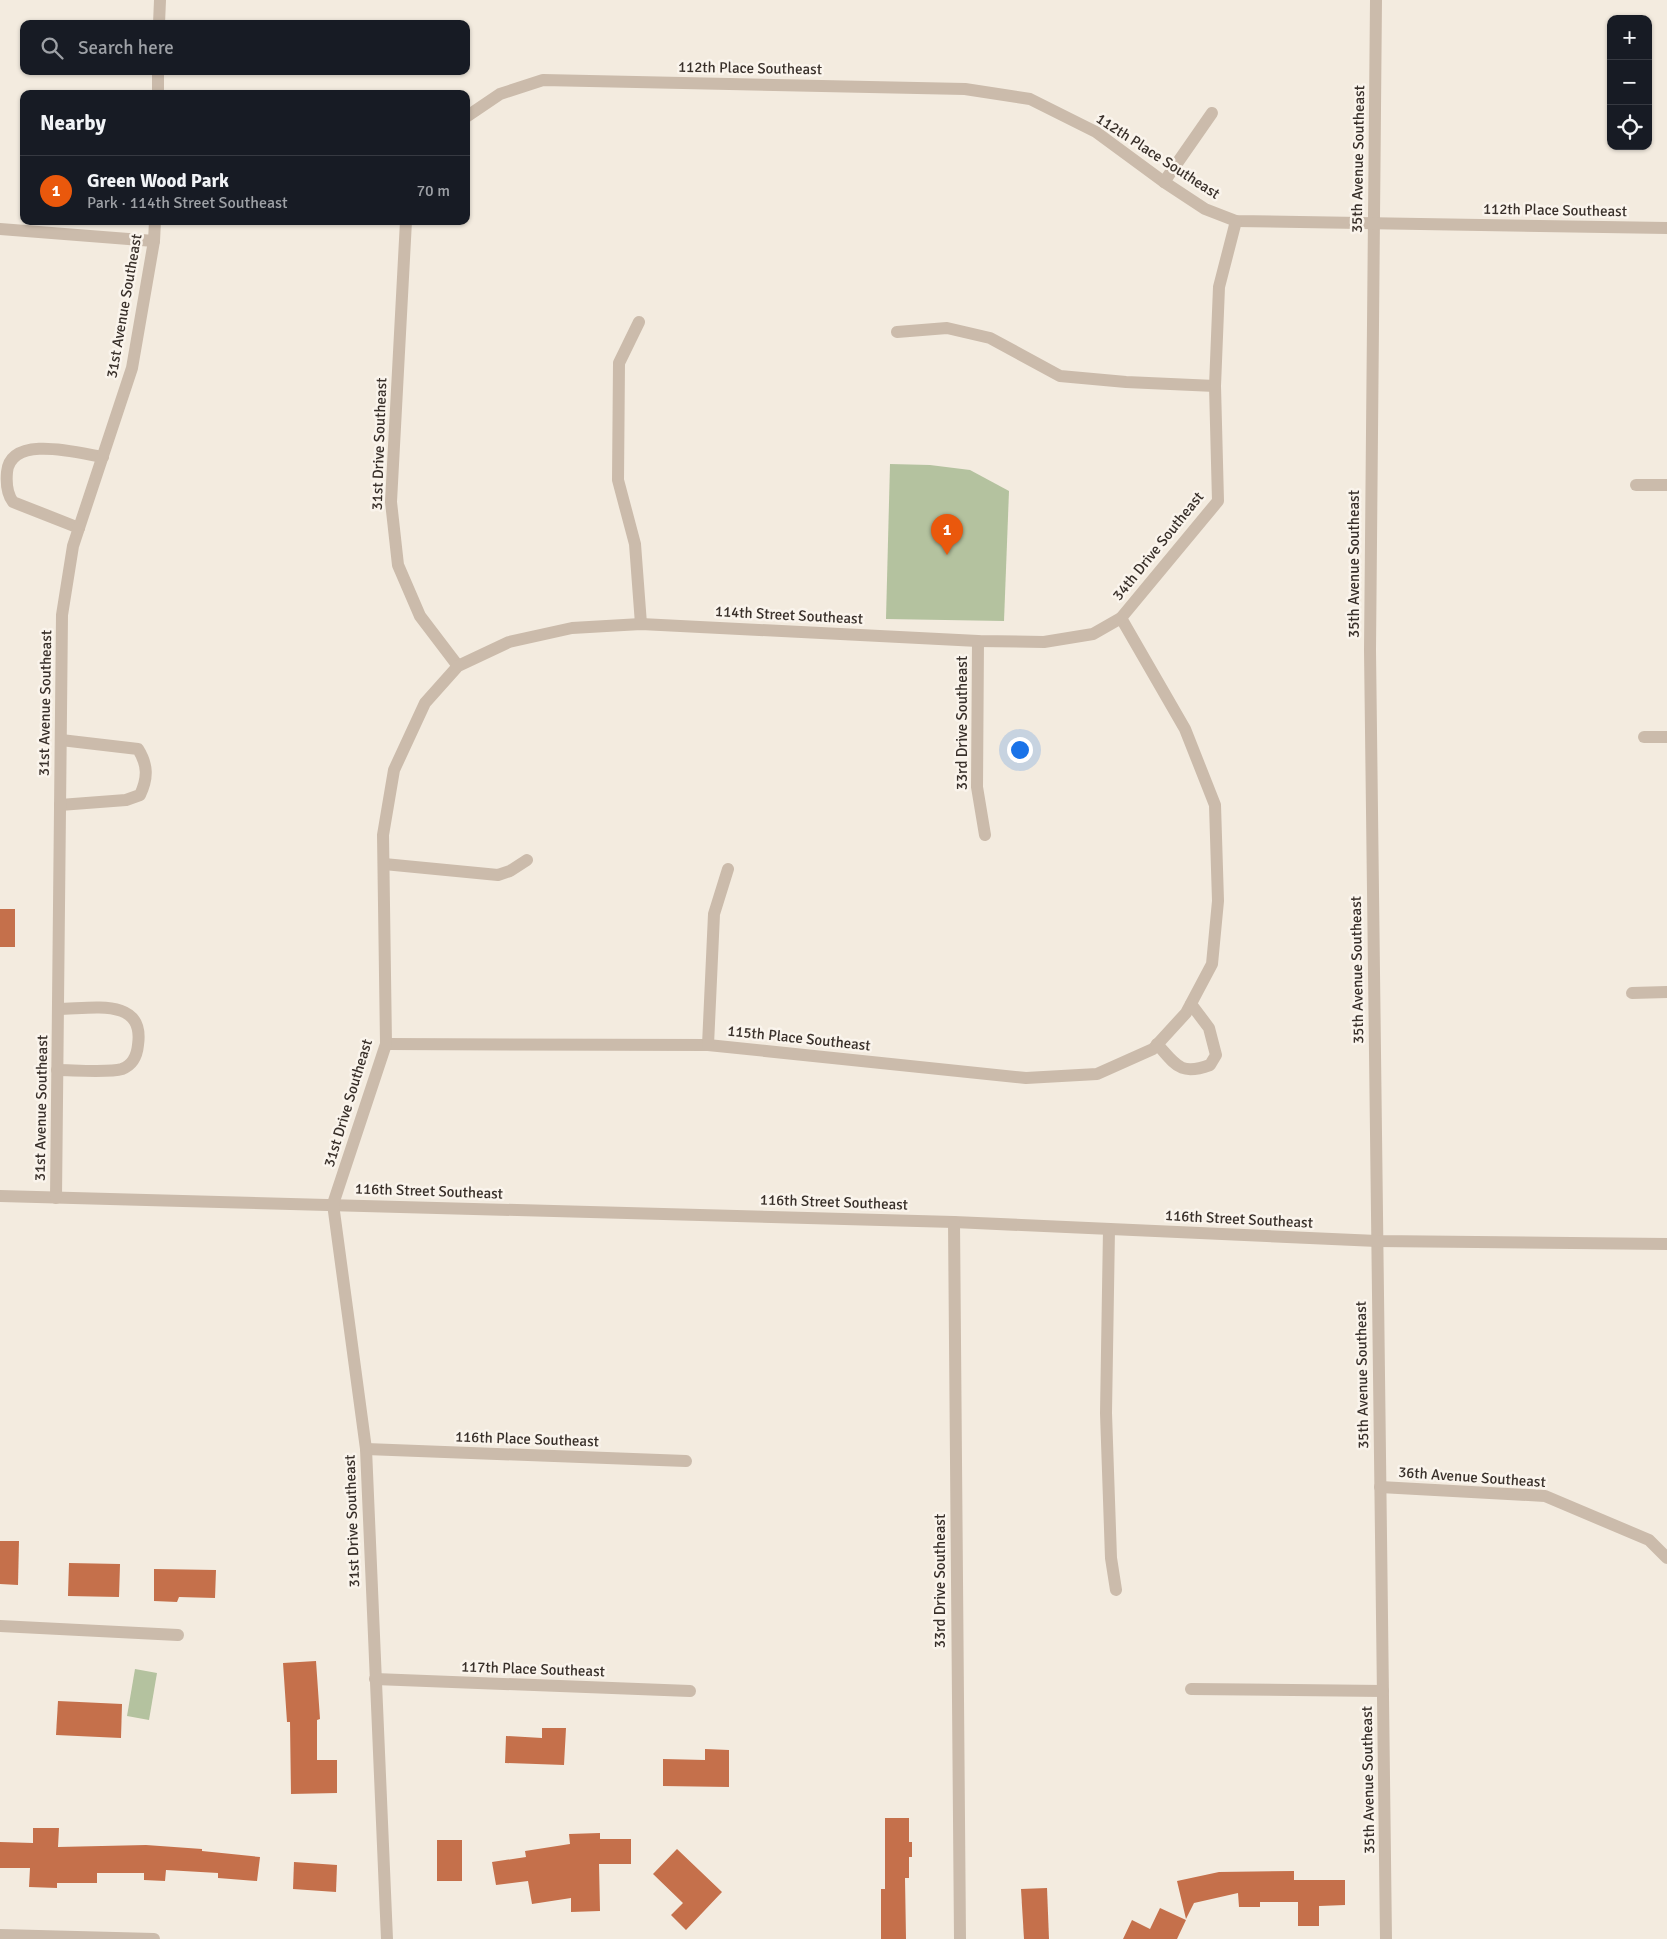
<!DOCTYPE html>
<meta charset="utf-8">
<style>
body{margin:0;font-family:Signika,sans-serif;background:#242831;color:#f1f3f6}
.controls{position:absolute;right:15px;top:15px;display:grid;overflow:hidden;border-radius:10px;box-shadow:0 1px 4px #0004}
.controls button{width:45px;height:45px;display:grid;place-items:center;padding:0;border:0;border-bottom:1px solid #363941;background:#171b24;color:#f1f3f6;font:25px sans-serif}
.you{position:absolute;left:1019px;top:749px;width:18px;height:18px;margin:-12px;border:4px solid #fff;border-radius:50%;background:#1a73e8;box-shadow:0 0 0 8px #1a73e833}
.badge{display:grid;place-items:center;width:32px;height:32px;border-radius:50%;background:#ea580c;color:#fff;font-size:16px;font-weight:700}
.pin{position:absolute;translate:-50% -41px;filter:drop-shadow(0 1px 2px #0008)}
.pin::after{content:'';position:absolute;top:26px;width:18px;height:15px;background:inherit;clip-path:polygon(0 0,100% 0,50% 100%)}
.list{margin:0;padding:0;list-style:none}
h2{display:flex;justify-content:space-between;align-items:center;height:65px;margin:0;padding:0 20px;font-size:21px}
h2 small{font-size:16px;font-weight:400;color:#9ea1a6}
.list li{display:grid;grid-template-columns:32px 1fr auto;gap:15px;align-items:center;box-sizing:border-box;height:70px;padding:0 20px;border-top:1px solid #363941}
.list b{display:block;font-size:19px;white-space:nowrap}
.list p{margin:0;font-size:16px;white-space:nowrap;color:#9ea1a6}
.list em{font-size:16px;font-style:normal;color:#9ea1a6}
.icon{flex:none;width:28px;height:28px;fill:none;stroke:currentColor;stroke-width:2;stroke-linecap:round;stroke-linejoin:round}
.map{position:relative;flex:none;width:1667px;height:1939px;overflow:hidden}
.search{position:absolute;background:#171b24;box-shadow:0 1px 4px #0004;left:20px;top:20px;width:450px;height:55px;display:flex;align-items:center;gap:12px;box-sizing:border-box;padding:0 18px;border-radius:10px;color:#9ea1a6;font-size:19px}
.panel{position:absolute;background:#171b24;box-shadow:0 1px 4px #0004;left:20px;top:90px;width:450px;height:135px;border-radius:10px}
.map>svg:first-child{display:block}
</style>
<div class="map">
<svg width="1667" height="1939" viewBox="0 0 1667 1939">
<rect width="100%" height="100%" fill="#f3ebdf"/>
<g fill="#b4c29f">
<path d="M890 464 930 465 970 470 1009 491 1004 621 886 619Z"/>
<path d="M135 1669 157 1673 149 1720 127 1716Z"/>
</g>
<g fill="#c5704b">
<rect x="0" y="909" width="15" height="38"/>
<path d="M0 1541H19L18 1585 0 1584Z"/>
<path d="M69 1563 120 1564 119 1597 68 1596Z"/>
<path d="M154 1569 216 1570 215 1598 179 1597 177 1602 154 1601Z"/>
<path d="M316 1661 320 1719 317 1720V1760H337V1793L291 1794 290 1722H287L283 1663Z"/>
<path d="M58 1701 122 1704 121 1738 56 1735Z"/>
<path d="M542 1728H566L564 1765 505 1763 506 1736 542 1738Z"/>
<path d="M705 1749 729 1750V1787L663 1786V1759L705 1760Z"/>
<path d="M885 1818H909V1842H912V1857H909V1878H905L906 1939H881V1889H885Z"/>
<path d="M33 1828H59L58 1847 146 1845 202 1849V1851L260 1857 257 1881 218 1878V1873L166 1870 165 1881 144 1880V1873H97V1883H57V1888L29 1887 30 1868H0V1842L33 1843Z"/>
<path d="M600 1833V1839H631V1864H599L600 1911 571 1912V1898L532 1904 528 1881 496 1885 492 1862 526 1857 525 1851 570 1844 569 1834Z"/>
<rect x="437" y="1840" width="25" height="41"/>
<path d="M677 1849 722 1892 686 1930 671 1915 683 1903 653 1874Z"/>
<path d="M294 1862 337 1865 336 1892 293 1889Z"/>
<path d="M1294 1871V1880H1345V1905L1319 1906V1926H1298V1902H1260V1907H1239L1238 1893 1194 1903 1186 1919 1177 1881 1219 1872Z"/>
<path d="M1047 1888 1049 1939H1024L1021 1889Z"/>
<path d="M1160 1908 1186 1920 1177 1939H1123L1132 1920 1150 1929Z"/>
</g>
<g fill="none" stroke-linecap="round" stroke-linejoin="round">
<g stroke="#cbbbab" stroke-width="12">
<path d="M1376 0 1370 650 1386 1939"/>
<path d="M159 24 160 0"/>
<path d="M158 94V71"/>
<path d="M466 117 500 94 543 80 965 89 1030 99 1096 132 1164 182 1205 209 1236 221 1667 228"/>
<path d="M1164 182 1212 113"/>
<path d="M406 221 391 502 398 565 420 616 458 666"/>
<path d="M0 229 154 241"/>
<path d="M639 322 619 363 618 480 635 544 641 624"/>
<path d="M897 332 947 328 990 338 1060 376 1126 382 1215 386"/>
<path d="M1636 485H1667"/>
<path d="M79 528 13 502C7 494 6 483 7 472 11 434 78 453 103 457"/>
<path d="M978 641 977 787 985 835"/>
<path d="M1644 737H1667"/>
<path d="M60 805 126 800 140 795C148 778 148 765 138 749L61 740"/>
<path d="M384 864 498 875 510 871 527 860"/>
<path d="M1632 993 1667 992"/>
<path d="M386 1044 708 1045 1026 1078 1097 1074 1153 1049 1186 1013 1212 964 1218 901 1215 805 1185 729 1121 618"/>
<path d="M1157 1044C1176 1065 1180 1076 1210 1065L1216 1055 1209 1028 1191 1004"/>
<path d="M708 1045 714 914 728 869"/>
<path d="M57 1070C73 1070 109 1073 122 1069 133 1065 137 1055 138 1045 145 996 90 1009 58 1009"/>
<path d="M0 1196 954 1222 1377 1241 1667 1244"/>
<path d="M56 1198 62 615 73 546 132 368 154 241 155 221"/>
<path d="M954 1222 960 1939"/>
<path d="M1109 1229 1106 1413 1111 1558 1116 1590"/>
<path d="M366 1449 686 1461"/>
<path d="M1380 1487 1545 1496 1649 1540 1667 1558"/>
<path d="M0 1626 178 1635"/>
<path d="M375 1679 690 1691"/>
<path d="M1191 1689 1383 1691"/>
<path d="M0 1935 154 1939"/>
<path d="M387 1939 366 1449 333 1204 386 1044 383 835 394 770 425 703 458 666 509 642 572 628 641 624 978 641 1044 642 1093 634 1121 618 1218 501 1215 386 1219 287 1236 221"/>
</g>
</g>
<g text-anchor="middle" dominant-baseline="central" stroke-width="5" stroke-linejoin="round" paint-order="stroke">
<g font-size="15" fill="#39302a" stroke="#faf4ec">
<text transform="translate(750 68) rotate(1)">112th Place Southeast</text>
<text transform="translate(1158 156) rotate(33)">112th Place Southeast</text>
<text transform="translate(1358 159) rotate(-89)">35th Avenue Southeast</text>
<text transform="translate(1555 210) rotate(1)">112th Place Southeast</text>
<text transform="translate(124 306) rotate(-80)">31st Avenue Southeast</text>
<text transform="translate(379 444) rotate(-88)">31st Drive Southeast</text>
<text transform="translate(1158 546) rotate(-51)">34th Drive Southeast</text>
<text transform="translate(1354 564) rotate(-90)">35th Avenue Southeast</text>
<text transform="translate(789 615) rotate(3)">114th Street Southeast</text>
<text transform="translate(45 703) rotate(-89)">31st Avenue Southeast</text>
<text transform="translate(962 723) rotate(-90)">33rd Drive Southeast</text>
<text transform="translate(1357 970) rotate(-91)">35th Avenue Southeast</text>
<text transform="translate(799 1038) rotate(6)">115th Place Southeast</text>
<text transform="translate(348 1103) rotate(-73)">31st Drive Southeast</text>
<text transform="translate(41 1108) rotate(-89)">31st Avenue Southeast</text>
<text transform="translate(429 1191) rotate(2)">116th Street Southeast</text>
<text transform="translate(834 1202) rotate(2)">116th Street Southeast</text>
<text transform="translate(1239 1219) rotate(3)">116th Street Southeast</text>
<text transform="translate(1362 1375) rotate(-91)">35th Avenue Southeast</text>
<text transform="translate(527 1439) rotate(2)">116th Place Southeast</text>
<text transform="translate(1472 1477) rotate(4)">36th Avenue Southeast</text>
<text transform="translate(352 1521) rotate(-92)">31st Drive Southeast</text>
<text transform="translate(940 1581) rotate(-90)">33rd Drive Southeast</text>
<text transform="translate(533 1669) rotate(2)">117th Place Southeast</text>
<text transform="translate(1368 1780) rotate(-91)">35th Avenue Southeast</text>
</g>
</g>
</svg>
<div class="controls">
<button>+</button>
<button>−</button>
<button><svg class="icon" aria-label="locate" viewBox="0 0 24 24"><circle cx="12" cy="12" r="6"/><path d="M12 2v4M12 18v4M2 12h4M18 12h4"/></svg></button>
</div>
<div class="you"></div>
<div class="pin badge" style="left:947px;top:555px">1</div>
<div class="search"><svg class="icon" aria-label="search" viewBox="0 0 24 24"><circle cx="10" cy="10" r="6"/><path d="M15 15l6 6"/></svg>Search here</div>
<section class="panel">
<h2>Nearby<small></small></h2>
<ul class="list">
<li><span class="badge">1</span><div><b>Green Wood Park</b><p>Park · 114th Street Southeast</p></div><em>70 m</em></li>
</ul>
</section>
</div>
